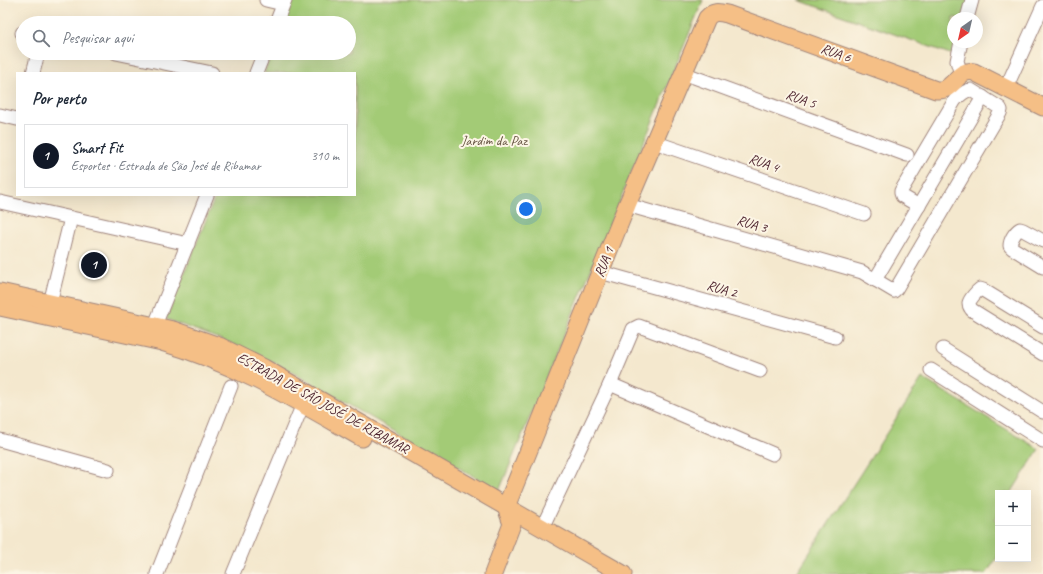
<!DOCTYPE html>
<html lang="pt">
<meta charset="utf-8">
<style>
body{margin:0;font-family:Caveat,sans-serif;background:#f2f2f3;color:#1f2937}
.controls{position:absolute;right:12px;bottom:12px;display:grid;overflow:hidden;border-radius:0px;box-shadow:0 4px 16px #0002}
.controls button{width:36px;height:36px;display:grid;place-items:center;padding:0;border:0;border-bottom:1px solid #e0e1e3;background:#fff;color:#1f2937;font:20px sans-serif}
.compass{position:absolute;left:947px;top:12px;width:36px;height:36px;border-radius:50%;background:#fff;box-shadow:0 4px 16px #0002;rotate:214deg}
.you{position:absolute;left:526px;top:209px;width:14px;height:14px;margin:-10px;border:3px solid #fff;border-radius:50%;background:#1a73e8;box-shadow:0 0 0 6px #1a73e833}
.badge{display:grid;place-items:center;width:26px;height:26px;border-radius:50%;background:#111827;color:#fff;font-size:13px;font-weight:700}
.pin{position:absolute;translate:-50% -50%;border:2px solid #fff;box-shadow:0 1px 4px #0006}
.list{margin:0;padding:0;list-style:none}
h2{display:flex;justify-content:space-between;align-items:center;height:52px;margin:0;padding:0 16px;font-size:17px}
h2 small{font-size:13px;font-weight:400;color:#747a83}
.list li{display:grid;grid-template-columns:26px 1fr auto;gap:12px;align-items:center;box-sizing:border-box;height:64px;margin:0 8px 8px;padding:0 8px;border:1px solid #e0e1e3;border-radius:0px}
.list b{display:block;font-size:15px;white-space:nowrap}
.list p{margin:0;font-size:13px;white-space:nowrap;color:#747a83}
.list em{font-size:13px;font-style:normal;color:#747a83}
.icon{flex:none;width:22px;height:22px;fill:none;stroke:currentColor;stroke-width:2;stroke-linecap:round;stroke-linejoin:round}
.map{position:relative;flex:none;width:1043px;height:574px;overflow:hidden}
.search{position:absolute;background:#fff;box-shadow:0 4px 16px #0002;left:16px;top:16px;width:340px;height:44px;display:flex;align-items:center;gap:10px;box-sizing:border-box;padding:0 14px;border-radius:22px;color:#747a83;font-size:15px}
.panel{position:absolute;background:#fff;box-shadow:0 4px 16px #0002;left:16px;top:72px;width:340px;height:124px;border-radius:0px}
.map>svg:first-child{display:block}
</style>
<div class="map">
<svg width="1043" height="574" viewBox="0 0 1043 574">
<rect width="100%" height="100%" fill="#fcf5e5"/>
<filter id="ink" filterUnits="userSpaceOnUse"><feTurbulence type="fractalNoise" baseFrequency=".025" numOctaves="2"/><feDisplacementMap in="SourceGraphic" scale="8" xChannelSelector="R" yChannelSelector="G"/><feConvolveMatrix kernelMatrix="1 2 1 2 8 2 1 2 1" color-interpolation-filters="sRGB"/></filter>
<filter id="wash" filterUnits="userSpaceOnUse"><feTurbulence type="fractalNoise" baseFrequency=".012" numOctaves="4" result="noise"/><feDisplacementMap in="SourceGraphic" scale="16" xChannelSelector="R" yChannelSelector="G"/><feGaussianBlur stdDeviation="0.9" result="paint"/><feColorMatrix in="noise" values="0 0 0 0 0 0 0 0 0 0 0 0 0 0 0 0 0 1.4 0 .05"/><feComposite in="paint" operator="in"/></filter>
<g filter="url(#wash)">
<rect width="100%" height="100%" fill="#f4e8ce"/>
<g fill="#a3cb76" stroke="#767550">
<path d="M293 0H703L499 491 290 371 259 355 225 341 166 319 216 195H355V73H264L272 53H349V23H284Z"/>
<path d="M798 0H969L964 18H953V42H957L953 55Z"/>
<path d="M922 378 1039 449 1011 493H998V515L995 519 998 521V556L986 574H796Z"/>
</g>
</g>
<g filter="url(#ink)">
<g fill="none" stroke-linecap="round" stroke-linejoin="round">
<defs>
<g id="minor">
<path d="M266 0 283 4"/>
<path d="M967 18 972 0"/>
<path d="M276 23 285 0"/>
<path d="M22 33H23"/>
<path d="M961 42 957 61 961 74"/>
<path d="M116 53 212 73"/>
<path d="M33 73 38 53"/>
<path d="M256 73 264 53"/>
<path d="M683 73 907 155"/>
<path d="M1006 88 1043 6"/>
<path d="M0 115 17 119"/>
<path d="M654 142 864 214"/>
<path d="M0 202 188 244"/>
<path d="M627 205 862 272 894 291 896 289 1000 113 1001 110 1000 108 971 90C966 90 959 96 955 100L901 191V193L902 196 919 206"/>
<path d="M1043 241 1023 230 1020 229C1015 232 1010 240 1010 246L1012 248 1043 267"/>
<path d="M600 272 835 337"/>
<path d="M875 280 983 97"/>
<path d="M53 312 50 303 71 218"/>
<path d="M155 325 207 195"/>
<path d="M1043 327 983 290 980 289C976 292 970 299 969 303 969 307 970 307 972 310L1043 354"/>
<path d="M943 349 1043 412"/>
<path d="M931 370 1043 441"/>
<path d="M610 384 773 454"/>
<path d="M0 440 108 470"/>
<path d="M542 528 610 384 632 332 633 329 639 326 760 371"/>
<path d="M157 574 231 386"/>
<path d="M233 574 303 404"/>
</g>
<g id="major">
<path d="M0 292 173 330 219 346 264 368 623 574"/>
<path d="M0 307 162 342C235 363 297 401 362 438"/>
<path d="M506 507 627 205 707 18C713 11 718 12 727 14L936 90C955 92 956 68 974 72L1043 107"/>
<path d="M493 574 512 524 506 507"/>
</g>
</defs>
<use href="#minor" stroke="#9f847c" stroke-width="15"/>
<use href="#major" stroke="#9f847c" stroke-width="19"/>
<use href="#minor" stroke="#fff" stroke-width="13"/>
<use href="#major" stroke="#f5bf86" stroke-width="17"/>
</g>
</g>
<g text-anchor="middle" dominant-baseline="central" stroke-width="4" stroke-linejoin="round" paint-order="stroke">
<g font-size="14" fill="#4a1f2b" stroke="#fcf5e5">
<text transform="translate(836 53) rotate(20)">RUA 6</text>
<text transform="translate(801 99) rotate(20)">RUA 5</text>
<text transform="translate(764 163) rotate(19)">RUA 4</text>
<text transform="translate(752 224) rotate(16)">RUA 3</text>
<text transform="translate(604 262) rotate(-68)">RUA 1</text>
<text transform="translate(722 289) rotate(16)">RUA 2</text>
<text transform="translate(323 403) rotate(29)">ESTRADA DE SÃO JOSÉ DE RIBAMAR</text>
</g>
<g font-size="14" fill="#655342" stroke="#fcf5e5">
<text x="494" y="140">Jardim da Paz</text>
</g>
</g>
</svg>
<div class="controls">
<button>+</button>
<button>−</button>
</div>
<svg class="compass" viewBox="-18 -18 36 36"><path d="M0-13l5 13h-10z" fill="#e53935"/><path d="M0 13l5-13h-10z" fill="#747a83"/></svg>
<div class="you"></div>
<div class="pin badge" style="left:94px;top:265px">1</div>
<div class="search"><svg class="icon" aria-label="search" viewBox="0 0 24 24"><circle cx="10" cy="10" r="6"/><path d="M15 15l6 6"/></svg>Pesquisar aqui</div>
<section class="panel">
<h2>Por perto<small></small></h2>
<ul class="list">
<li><span class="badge">1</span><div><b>Smart Fit</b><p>Esportes · Estrada de São José de Ribamar</p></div><em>310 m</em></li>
</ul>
</section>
</div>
